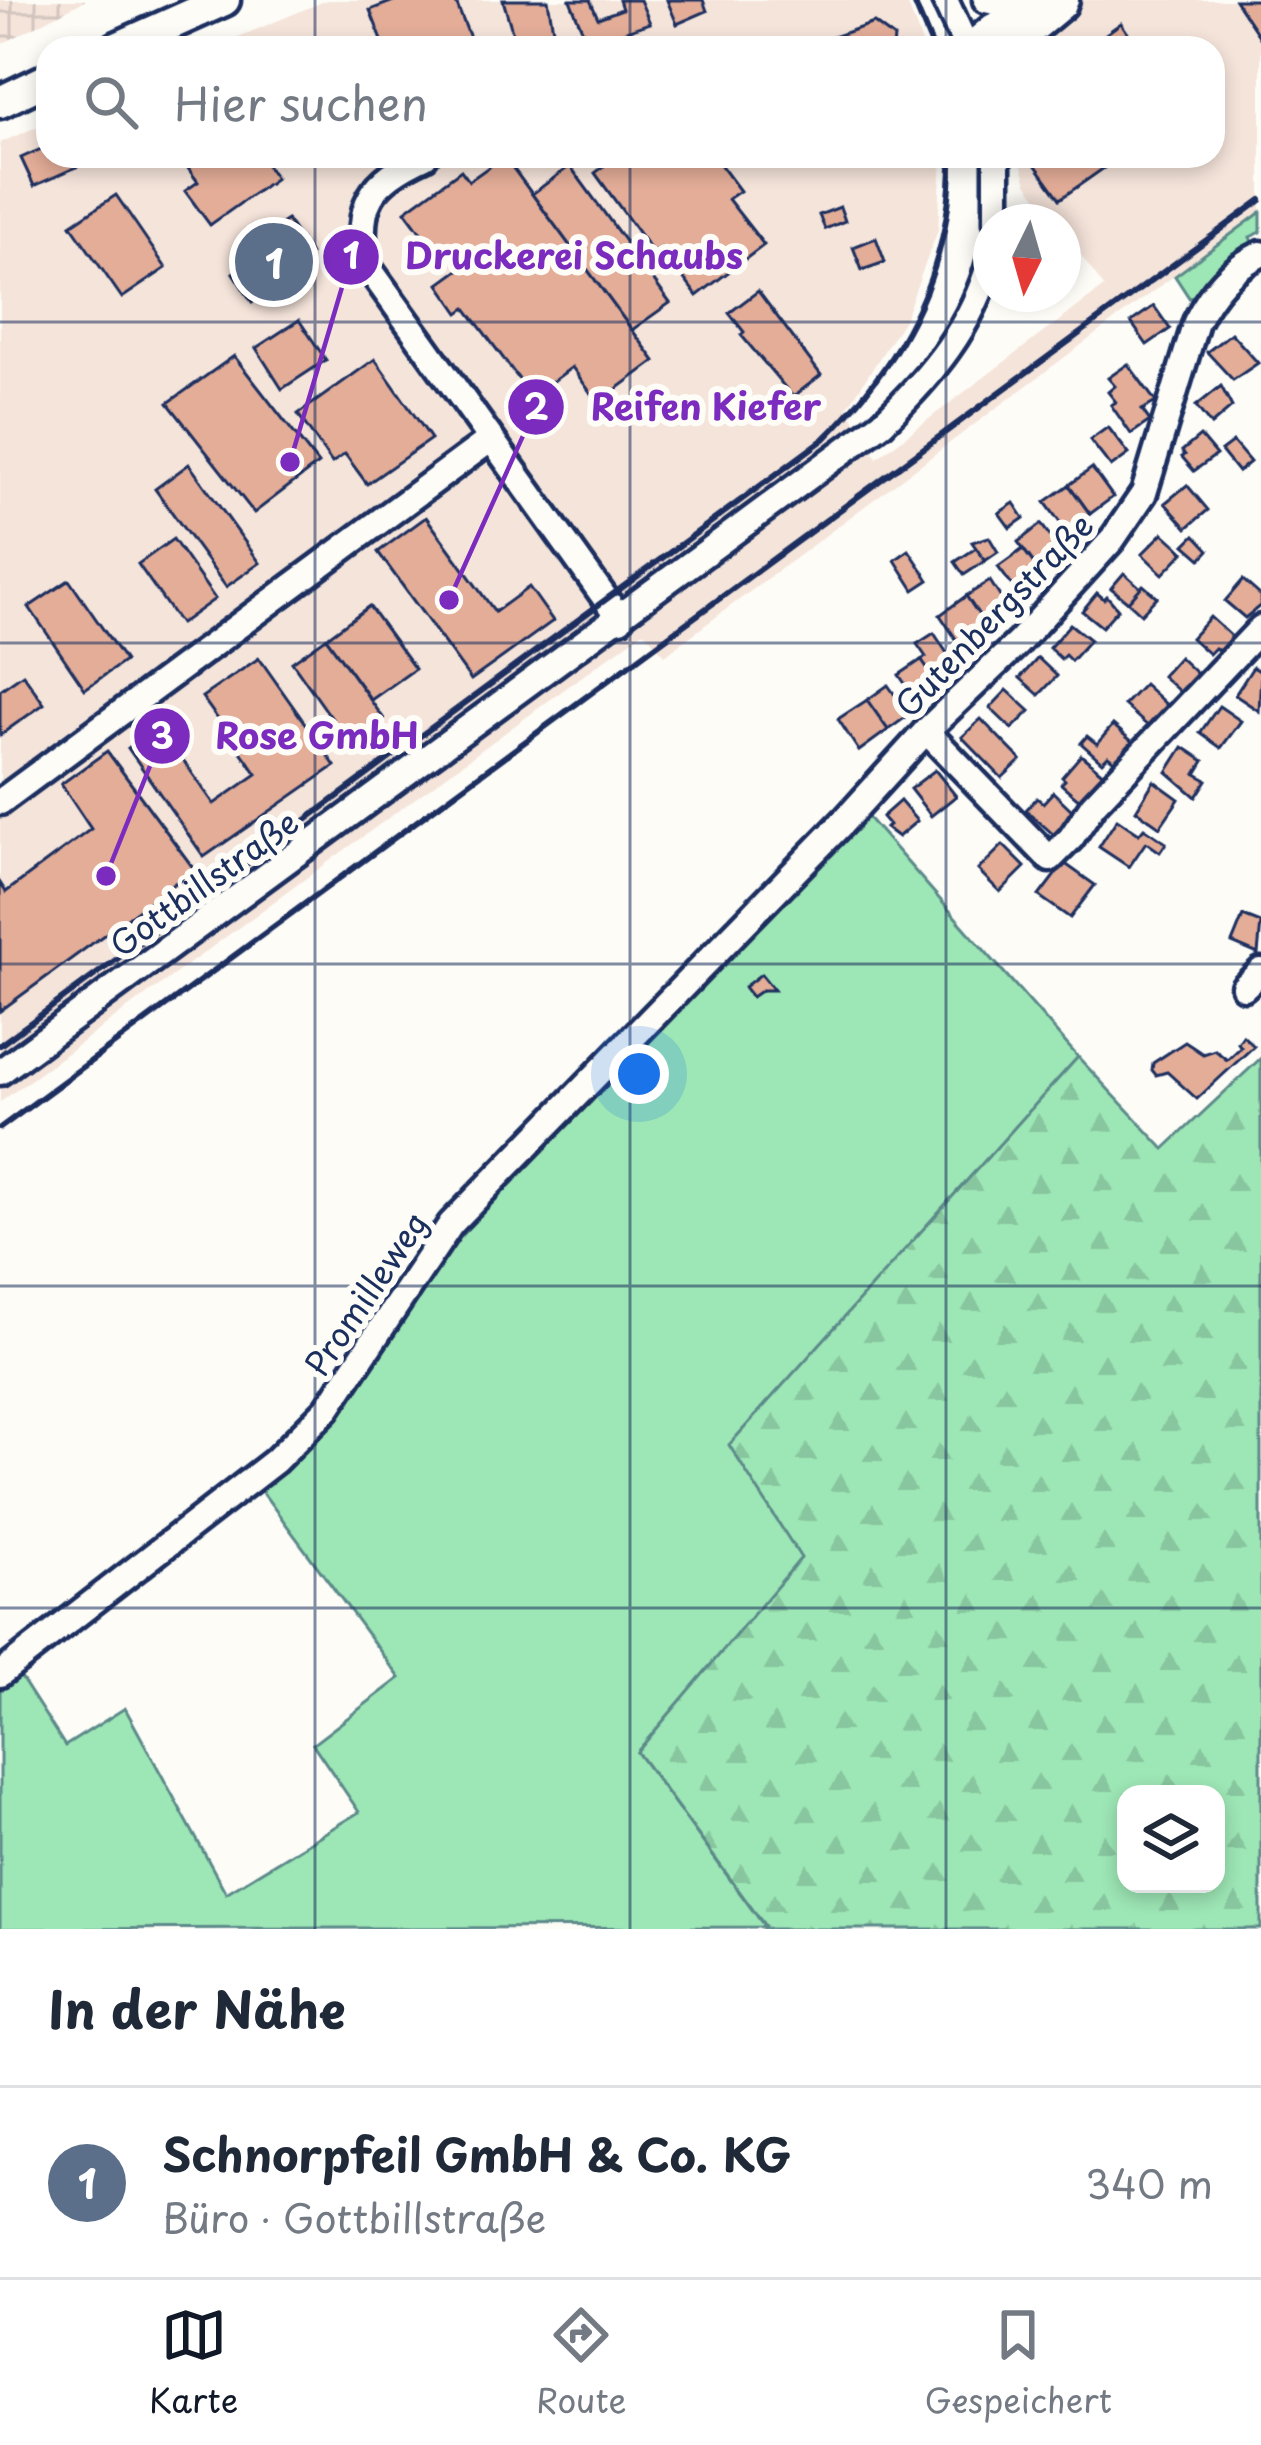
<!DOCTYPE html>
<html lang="de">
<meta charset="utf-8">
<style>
body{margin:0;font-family:"Playpen Sans",sans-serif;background:#f2f2f3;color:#1f2937}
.controls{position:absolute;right:36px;bottom:36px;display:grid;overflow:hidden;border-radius:24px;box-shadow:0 6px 18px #0003}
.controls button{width:108px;height:108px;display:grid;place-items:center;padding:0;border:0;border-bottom:3px solid #e0e1e3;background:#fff;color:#1f2937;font:60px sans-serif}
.compass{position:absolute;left:973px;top:204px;width:108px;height:108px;border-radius:50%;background:#fff;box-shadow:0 6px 18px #0003;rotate:185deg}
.you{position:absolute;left:639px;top:1074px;width:42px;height:42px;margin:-30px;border:9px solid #fff;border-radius:50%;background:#1a73e8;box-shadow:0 0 0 18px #1a73e833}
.badge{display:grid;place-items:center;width:78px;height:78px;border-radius:50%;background:#111827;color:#fff;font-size:39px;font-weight:700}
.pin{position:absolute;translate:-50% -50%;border:6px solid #fff;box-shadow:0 3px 12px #0006}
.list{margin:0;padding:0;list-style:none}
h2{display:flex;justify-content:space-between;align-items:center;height:156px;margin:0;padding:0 48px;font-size:51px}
h2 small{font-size:39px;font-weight:400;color:#747a83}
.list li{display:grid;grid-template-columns:78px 1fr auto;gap:36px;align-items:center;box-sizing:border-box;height:192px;padding:0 48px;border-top:3px solid #e0e1e3}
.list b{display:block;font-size:45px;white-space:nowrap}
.list p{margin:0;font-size:39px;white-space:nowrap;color:#747a83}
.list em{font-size:39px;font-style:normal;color:#747a83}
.icon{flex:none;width:66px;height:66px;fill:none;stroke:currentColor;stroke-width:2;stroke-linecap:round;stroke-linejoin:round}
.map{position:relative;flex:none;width:1261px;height:1929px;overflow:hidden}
.search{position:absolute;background:#fff;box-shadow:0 6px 18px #0003;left:36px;right:36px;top:36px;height:132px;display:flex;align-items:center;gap:30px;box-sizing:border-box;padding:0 42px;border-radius:36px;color:#747a83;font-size:45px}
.sheet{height:348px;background:#fff}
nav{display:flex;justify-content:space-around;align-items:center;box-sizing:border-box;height:168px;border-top:3px solid #e0e1e3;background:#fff;font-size:33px;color:#747a83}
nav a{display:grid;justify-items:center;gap:6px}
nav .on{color:#111827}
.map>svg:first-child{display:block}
</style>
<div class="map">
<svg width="1261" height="1929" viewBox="0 0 1261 1929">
<defs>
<pattern id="industrial-grid" width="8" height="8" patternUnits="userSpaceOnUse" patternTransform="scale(3)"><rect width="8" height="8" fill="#f5e4da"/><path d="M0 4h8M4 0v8" fill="none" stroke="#d1c4be"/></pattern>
<pattern id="forest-firs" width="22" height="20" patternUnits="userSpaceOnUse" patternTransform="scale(3)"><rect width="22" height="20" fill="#9de6b5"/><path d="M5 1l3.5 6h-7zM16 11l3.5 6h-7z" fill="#87c69e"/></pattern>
</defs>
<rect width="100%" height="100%" fill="#fdfcf7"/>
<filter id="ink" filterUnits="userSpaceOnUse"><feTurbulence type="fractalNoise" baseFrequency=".00833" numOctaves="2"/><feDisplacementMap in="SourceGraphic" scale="24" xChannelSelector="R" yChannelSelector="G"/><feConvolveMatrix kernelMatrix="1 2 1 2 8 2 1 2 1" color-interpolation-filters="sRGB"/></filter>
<g filter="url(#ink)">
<g fill="#f5e4da">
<path d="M327 0H906L924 48H212Z"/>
<path d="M975 0H1261V211L665 655 644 631 0 1102V143L48 122V156H942L938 230 904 320 847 408 877 458 1104 287 1063 231V222H1056L1027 183 1019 156H1213V48H988Z"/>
</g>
<path fill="url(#industrial-grid)" d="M0 0H86L0 45Z"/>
<g fill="#9de6b5" stroke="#5c8a8a" stroke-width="3">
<path d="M1261 212V232L1250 237 1253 245 1232 256 1190 299 1175 276Z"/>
<path d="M865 814 1078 1057 730 1445 802 1558 637 1752 765 1927 0 1929V1661L7 1656 65 1746 125 1708 226 1893 359 1812 313 1744 400 1678 257 1485 460 1220Z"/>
</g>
<path fill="url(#forest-firs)" stroke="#5c8a8a" stroke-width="3" fill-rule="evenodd" d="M1078 1057 1164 1149 1261 1058V1929H763L765 1926 637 1752 801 1558 729 1445ZM1126 1794H1216V1884H1126Z"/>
<g fill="#e3ad98" stroke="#1b2f5e" stroke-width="3">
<path d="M396 0H455L474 48H385L370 10Z"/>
<path d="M503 0H548L556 48H517Z"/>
<path d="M570 0H590L598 18 622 9 619 0H640L650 23 588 44Z"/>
<path d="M667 0H703L707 11 677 24Z"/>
<path d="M1235 0H1261V39Z"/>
<path d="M874 23 894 38 893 48H815L818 42Z"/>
<path d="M1121 23 1138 48H1086Z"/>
<path d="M48 146V156H101L34 186 21 158Z"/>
<path d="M179 156H260L276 178 210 225 185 191 198 182Z"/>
<path d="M504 156 655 361 598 403 572 367 532 397 466 308 459 313 439 284 464 266 456 255 444 264 405 211 461 170 469 181Z"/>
<path d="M595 156H714L740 191 728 199 764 245 697 296 661 248 653 253 595 173 603 167Z"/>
<path d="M809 156H849L813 168Z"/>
<path d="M1029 156H1121L1060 199Z"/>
<path d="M570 166 670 303 632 330 532 194Z"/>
<path d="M116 195 166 268 122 298 71 225Z"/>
<path d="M840 207 845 221 825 229 819 215Z"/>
<path d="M287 220 310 254 286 270 291 277 252 302 233 273 266 252 258 239Z"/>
<path d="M876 238 885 262 862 270 853 247Z"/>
<path d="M758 291 821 375 793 397 741 335 744 332 729 313Z"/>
<path d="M1154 306 1170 329 1147 345 1131 322Z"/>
<path d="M299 320 326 360 282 389 256 348Z"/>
<path d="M1231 333 1258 363 1233 380 1207 352Z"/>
<path d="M234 356 318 464 254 513 168 403Z"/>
<path d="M375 359 431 439 367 484 345 454 332 463 298 414Z"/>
<path d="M1128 364 1156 402 1142 410 1150 421 1131 434 1111 405 1116 402 1108 392 1115 386 1108 378Z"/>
<path d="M1221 386 1232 407 1211 425 1196 406Z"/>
<path d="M1108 427 1129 454 1111 467 1090 440Z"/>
<path d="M1200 436 1216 455 1194 471 1182 457 1185 455 1182 451Z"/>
<path d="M1233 442 1250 462 1238 472 1221 451Z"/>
<path d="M189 464 260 563 226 587 155 489Z"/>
<path d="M1092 468 1113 497 1090 514 1069 485Z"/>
<path d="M1069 485 1090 514 1066 531 1045 502Z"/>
<path d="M1187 485 1208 510 1187 528 1165 503Z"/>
<path d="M1014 503 1024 518 1010 528 999 513Z"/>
<path d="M426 517 495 612 529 587 553 621 471 680 378 552Z"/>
<path d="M1041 524 1064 555 1041 573 1018 542Z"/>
<path d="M1163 533 1184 552 1163 574 1142 554Z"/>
<path d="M1195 535 1209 550 1201 559 1185 545Z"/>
<path d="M989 537 998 552 985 561 972 542Z"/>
<path d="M173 539 215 599 180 624 138 564Z"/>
<path d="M976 548 985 561 964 575 955 562Z"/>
<path d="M1023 549 1041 573 1016 591 998 567Z"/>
<path d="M909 550 929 580 914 590 895 560Z"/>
<path d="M1124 573 1141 588 1128 602 1111 588Z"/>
<path d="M69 580 125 661 85 689 29 607Z"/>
<path d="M1243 580 1261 596V605L1245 618 1225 601Z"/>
<path d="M990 581 1010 612 987 627 966 596Z"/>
<path d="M1143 585 1157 597 1141 614 1128 602Z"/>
<path d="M1097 593 1104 599 1107 596 1118 609 1102 627 1082 611Z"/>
<path d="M966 596 987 627 960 645 940 615Z"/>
<path d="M369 606 415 669 371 700 326 638Z"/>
<path d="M1210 617 1232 637 1219 651 1215 648 1209 654 1191 638Z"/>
<path d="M1070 624 1090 640 1071 661 1065 655 1061 659 1049 648Z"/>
<path d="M934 633 956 667 935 680 921 660 926 657 917 644Z"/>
<path d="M326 638 384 719 350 744 292 662Z"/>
<path d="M1179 657 1198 675 1181 693 1162 676Z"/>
<path d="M259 658 335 766 204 857 128 748 159 726 214 804 257 774 202 697Z"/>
<path d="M1038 658 1057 676 1039 695 1020 678Z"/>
<path d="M921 660 935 680 913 695 899 675Z"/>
<path d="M1253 667 1261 672 1259 711 1235 695Z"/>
<path d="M23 674 44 704 0 735V690Z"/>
<path d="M1144 684 1169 707 1150 728 1124 705Z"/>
<path d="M888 685 909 715 888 730 867 700Z"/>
<path d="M1007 690 1030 711 1012 729 990 708Z"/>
<path d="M867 700 888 730 859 751 838 719Z"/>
<path d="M1219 706 1241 721 1221 748 1200 733Z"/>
<path d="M981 719 1021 760 1002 778 962 737Z"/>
<path d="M1113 725 1135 744 1118 764 1108 756 1102 762 1081 743 1087 736 1097 744Z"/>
<path d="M1183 747 1204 761 1196 774 1207 780 1196 797 1167 772Z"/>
<path d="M107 751 194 869 0 1011V883L6 892 91 829 61 784Z"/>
<path d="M1081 755 1106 776 1083 803 1061 784 1065 780 1062 777Z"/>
<path d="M935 770 956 796 931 816 910 789Z"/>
<path d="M1154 781 1179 799 1160 827 1136 810Z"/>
<path d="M1053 792 1075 813 1054 835 1026 810 1037 798 1043 803Z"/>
<path d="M900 801 917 821 898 837 886 828 889 825 882 817Z"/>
<path d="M1117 819 1139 834 1144 828 1166 843 1160 852 1146 842 1129 867 1099 847Z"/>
<path d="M1003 845 1025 867 1000 892 978 870Z"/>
<path d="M1064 863 1095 885 1070 918 1039 896Z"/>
<path d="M1243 916 1261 923 1258 954 1232 943Z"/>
<path d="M761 974 774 990H762L752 997 744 987Z"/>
<path d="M1243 1036 1254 1046 1197 1099 1167 1072 1156 1075 1152 1070 1153 1063 1185 1042 1203 1054 1215 1050 1227 1060 1241 1047 1238 1043Z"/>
</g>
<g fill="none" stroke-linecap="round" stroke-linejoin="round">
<defs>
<g id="minor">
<path d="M945 0 967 48 993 26 1066 0"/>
<path d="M986 0 1031 10"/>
<path d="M998 48 1022 40 1064 5"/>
<path d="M425 156C370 181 355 204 366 264L620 619"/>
<path d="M997 156V222"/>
<path d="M926 731 1050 859 1071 838 1093 805 1261 628"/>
<path d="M0 802 491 439"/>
<path d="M1244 987 1261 971"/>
<path d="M0 1072 882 423C933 374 972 327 991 259"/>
<path d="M0 1674 275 1461 327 1409 451 1224 845 820 926 731 1018 643 1112 540 1144 493 1196 322C1211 292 1231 268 1261 254"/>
</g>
<g id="major">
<path d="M117 48 224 0"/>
<path d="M0 102 48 79"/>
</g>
</defs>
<use href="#minor" stroke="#1b2f5e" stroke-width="33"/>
<use href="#major" stroke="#1b2f5e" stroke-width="39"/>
<use href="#minor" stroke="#fdfcf7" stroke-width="24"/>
<use href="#major" stroke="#fdfcf7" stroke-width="30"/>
<g stroke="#1b2f5e" stroke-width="6">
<path d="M913 0 933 48"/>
<path d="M0 1045 824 439C902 362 952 268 951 156"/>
<path d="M0 1128 1261 200"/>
</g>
</g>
</g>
<path fill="none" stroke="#1b2f5e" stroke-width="3" stroke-opacity="0.55" d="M315 0V48M630 0V48M946 0V48M315 156V1929M630 156V1929M946 156V1929M0 322H1261M0 643H1261M0 964H1261M0 1286H1261M0 1608H1261"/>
<g text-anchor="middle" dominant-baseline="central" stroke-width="12" stroke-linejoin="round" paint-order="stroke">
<g font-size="33" fill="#1b2f5e" stroke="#fdfcf7">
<text transform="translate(993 614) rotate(-46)">Gutenbergstraße</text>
<text transform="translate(203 882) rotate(-36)">Gottbillstraße</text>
<text transform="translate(365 1293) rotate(-56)">Promilleweg</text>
</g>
</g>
<path fill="none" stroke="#7b2cbf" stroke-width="4.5" d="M290 462L351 257M449 600L536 407M106 876L162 736"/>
<g fill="#7b2cbf" stroke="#fdfcf7" stroke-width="4.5">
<circle cx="290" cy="462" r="12"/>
<circle cx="449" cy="600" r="12"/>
<circle cx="106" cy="876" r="12"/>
<circle cx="351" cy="257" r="30"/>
<circle cx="536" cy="407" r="30"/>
<circle cx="162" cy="736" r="30"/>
</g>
<g font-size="36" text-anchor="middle" font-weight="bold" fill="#fff">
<text x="351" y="269">1</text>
<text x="536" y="420">2</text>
<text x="162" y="749">3</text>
</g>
<g font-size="36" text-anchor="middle" font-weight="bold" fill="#7b2cbf" stroke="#fdfcf7" stroke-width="12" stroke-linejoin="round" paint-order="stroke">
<text x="574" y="269">Druckerei Schaubs</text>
<text x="706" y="420">Reifen Kiefer</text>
<text x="317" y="749">Rose GmbH</text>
</g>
</svg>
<div class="controls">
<button><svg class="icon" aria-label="layers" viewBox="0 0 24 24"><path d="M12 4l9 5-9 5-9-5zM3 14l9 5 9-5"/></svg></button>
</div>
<svg class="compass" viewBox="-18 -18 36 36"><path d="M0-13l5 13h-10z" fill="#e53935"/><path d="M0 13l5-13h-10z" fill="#747a83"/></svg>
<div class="you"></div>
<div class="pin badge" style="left:274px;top:262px;background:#5c6f8a">1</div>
<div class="search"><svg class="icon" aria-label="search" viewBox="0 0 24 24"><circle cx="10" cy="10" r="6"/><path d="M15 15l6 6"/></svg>Hier suchen</div>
</div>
<section class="sheet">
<h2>In der Nähe<small></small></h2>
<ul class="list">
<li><span class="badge" style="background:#5c6f8a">1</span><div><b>Schnorpfeil GmbH &amp; Co. KG</b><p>Büro · Gottbillstraße</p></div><em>340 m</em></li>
</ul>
</section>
<nav>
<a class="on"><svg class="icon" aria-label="map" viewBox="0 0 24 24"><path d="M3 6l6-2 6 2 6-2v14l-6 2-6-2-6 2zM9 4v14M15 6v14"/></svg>Karte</a>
<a><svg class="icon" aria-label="directions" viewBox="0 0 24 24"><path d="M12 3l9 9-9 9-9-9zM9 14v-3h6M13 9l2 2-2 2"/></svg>Route</a>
<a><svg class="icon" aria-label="saved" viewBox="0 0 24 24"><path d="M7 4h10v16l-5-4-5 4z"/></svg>Gespeichert</a>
</nav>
